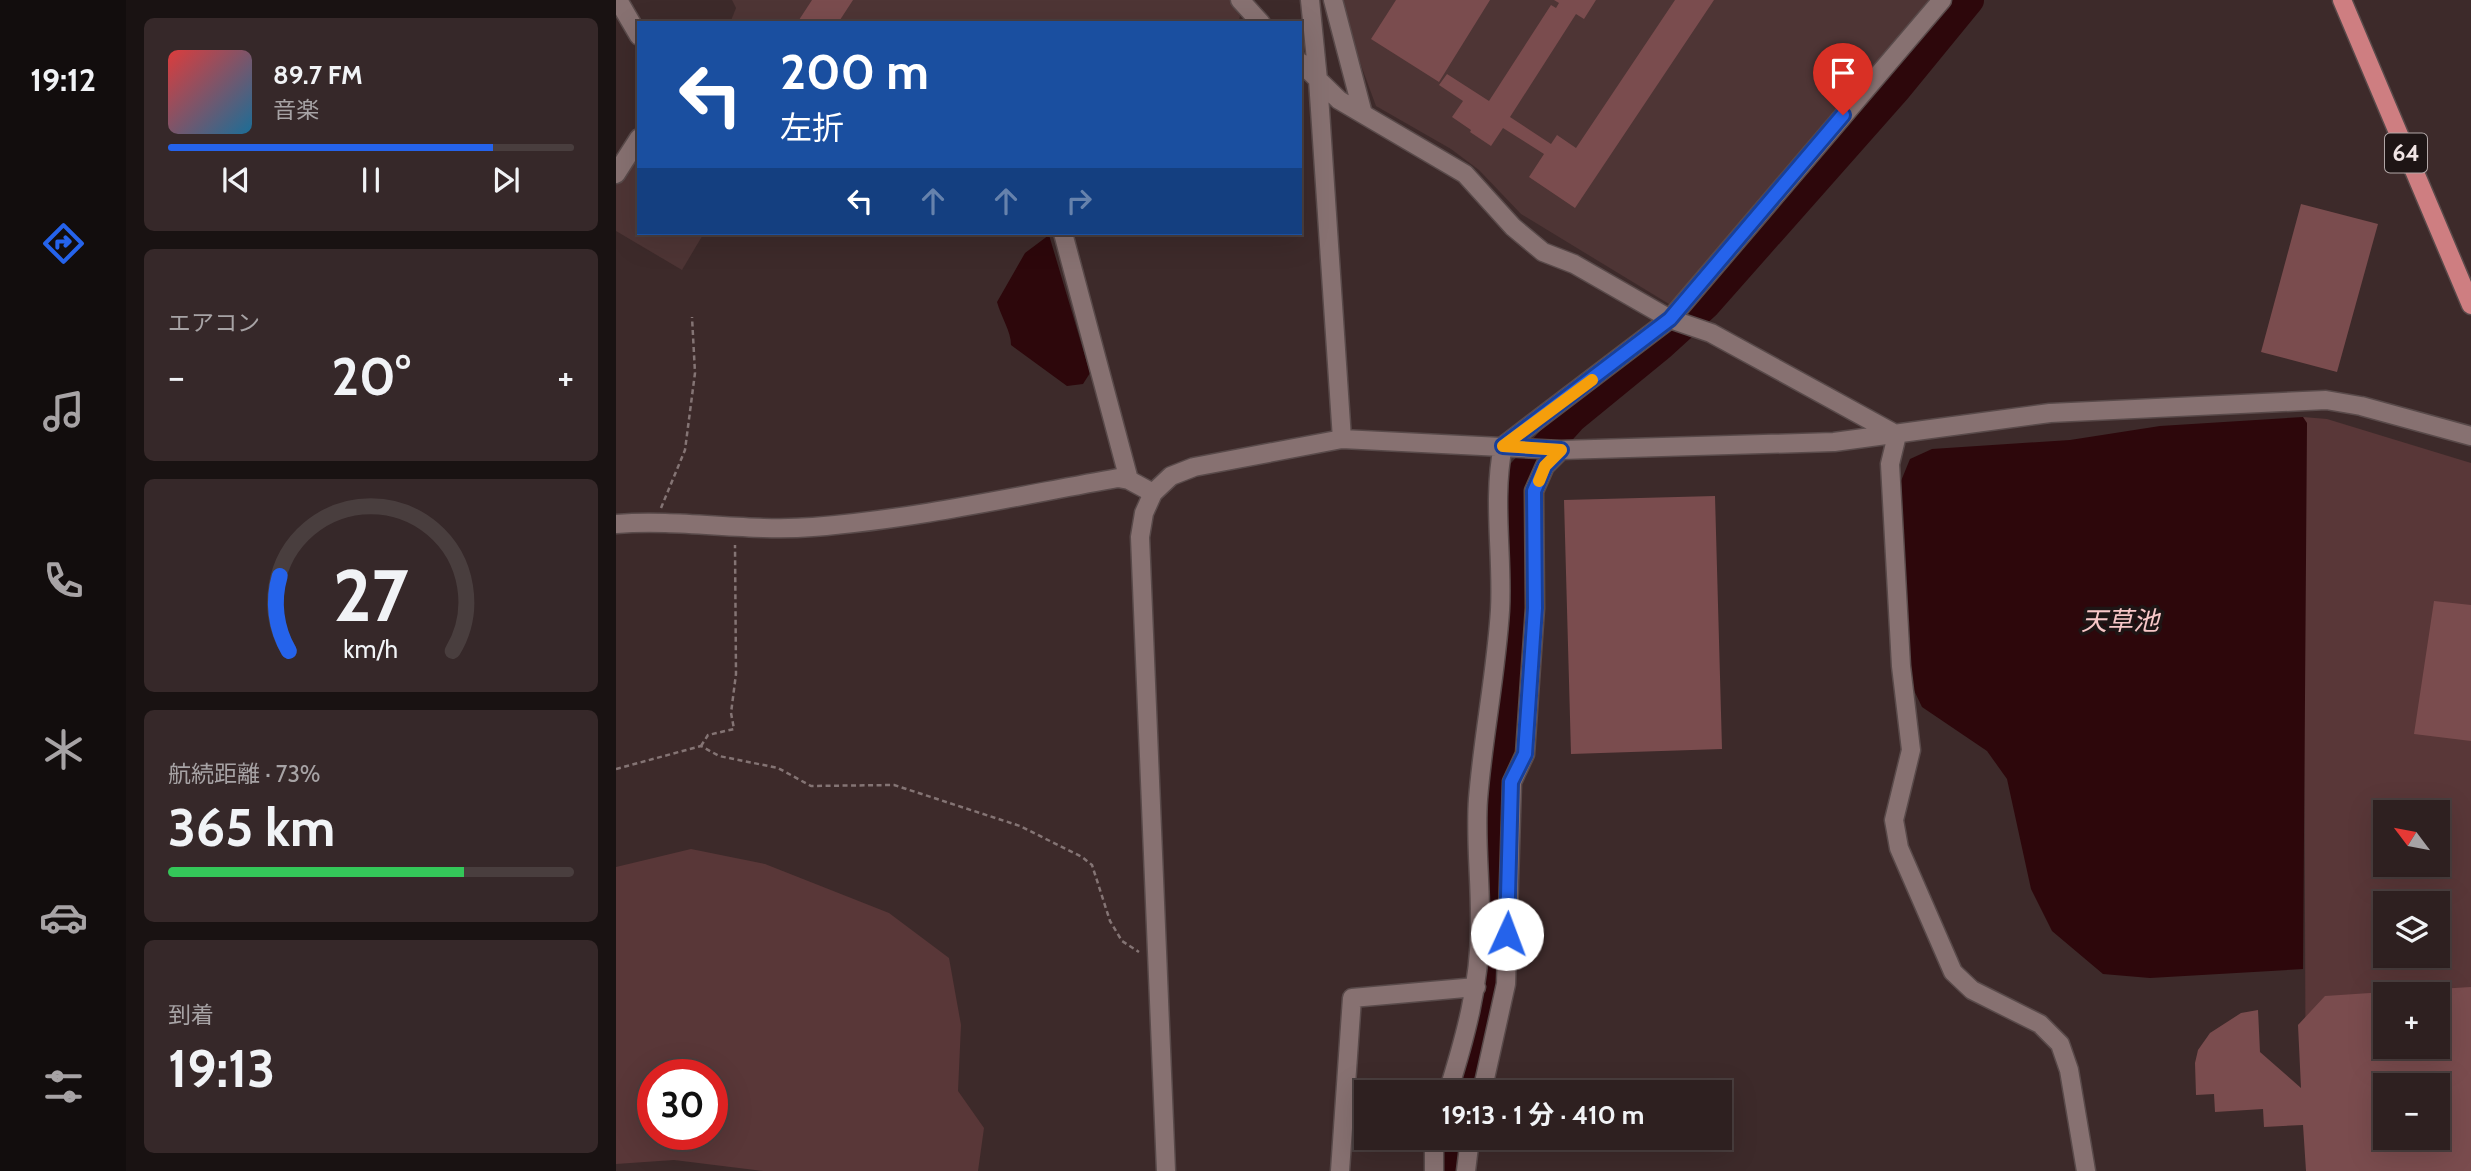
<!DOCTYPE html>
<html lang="ja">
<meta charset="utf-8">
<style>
body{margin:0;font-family:Cabin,"Noto Sans JP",sans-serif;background:#362829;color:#f1f3f6;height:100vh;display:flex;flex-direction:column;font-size:26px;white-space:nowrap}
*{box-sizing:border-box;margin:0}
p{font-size:23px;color:#a7a3a5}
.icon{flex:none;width:38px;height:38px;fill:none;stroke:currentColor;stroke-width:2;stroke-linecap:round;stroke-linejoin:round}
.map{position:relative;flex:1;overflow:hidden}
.panel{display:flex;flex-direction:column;gap:18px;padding:18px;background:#191212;width:490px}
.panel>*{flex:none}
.hud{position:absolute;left:21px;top:21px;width:665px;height:214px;border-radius:0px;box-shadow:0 7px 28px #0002,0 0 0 2px #493e3e;background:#1a4fa0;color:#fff;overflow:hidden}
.needle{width:46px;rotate:302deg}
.controls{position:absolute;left:1757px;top:800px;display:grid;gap:14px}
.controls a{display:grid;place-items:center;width:77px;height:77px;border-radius:0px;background:#2e2020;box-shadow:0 7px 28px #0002,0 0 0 2px #493e3e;font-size:35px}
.speed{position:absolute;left:21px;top:1059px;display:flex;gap:14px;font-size:35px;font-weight:700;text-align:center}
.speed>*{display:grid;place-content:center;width:91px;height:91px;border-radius:50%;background:#2e2020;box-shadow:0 7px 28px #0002,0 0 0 2px #493e3e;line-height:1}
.speed .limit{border:10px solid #d22;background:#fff;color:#111}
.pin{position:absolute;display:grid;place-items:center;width:60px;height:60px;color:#fff;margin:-72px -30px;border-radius:50% 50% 50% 0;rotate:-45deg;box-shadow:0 0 7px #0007}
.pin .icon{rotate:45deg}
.me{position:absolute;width:77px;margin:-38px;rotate:2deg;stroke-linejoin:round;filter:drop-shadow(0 0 5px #0008)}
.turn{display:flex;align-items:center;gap:24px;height:147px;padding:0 28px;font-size:32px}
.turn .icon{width:91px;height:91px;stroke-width:2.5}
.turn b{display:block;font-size:49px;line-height:60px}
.lanes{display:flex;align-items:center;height:66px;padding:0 28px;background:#0003;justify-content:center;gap:35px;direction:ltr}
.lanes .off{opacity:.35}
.big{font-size:52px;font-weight:700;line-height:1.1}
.panel .tile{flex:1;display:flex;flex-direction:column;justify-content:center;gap:10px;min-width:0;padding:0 24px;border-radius:10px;background:#362829}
.panel .dial{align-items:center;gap:0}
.dial svg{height:182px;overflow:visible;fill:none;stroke:#493e3e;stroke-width:7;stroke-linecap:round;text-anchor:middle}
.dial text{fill:#f1f3f6;stroke:none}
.song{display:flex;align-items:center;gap:21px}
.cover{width:84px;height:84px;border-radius:10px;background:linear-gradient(135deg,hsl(0 70% 55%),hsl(200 70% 35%))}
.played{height:7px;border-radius:4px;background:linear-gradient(90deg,#2563eb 80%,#493e3e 80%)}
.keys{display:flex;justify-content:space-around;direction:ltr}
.heat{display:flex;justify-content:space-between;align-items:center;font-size:38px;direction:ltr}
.charge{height:10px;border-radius:5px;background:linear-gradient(90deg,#34c759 73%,#493e3e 0)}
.trip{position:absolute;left:738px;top:1080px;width:378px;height:70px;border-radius:0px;background:#2e2020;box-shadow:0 7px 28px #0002,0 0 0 2px #493e3e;font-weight:700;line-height:70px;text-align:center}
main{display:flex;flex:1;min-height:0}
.tab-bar{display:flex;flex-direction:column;width:126px;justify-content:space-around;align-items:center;background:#120d0d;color:#a7a3a5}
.tab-bar .icon{width:49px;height:49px}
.tab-bar .active{color:#2563eb}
.tab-bar b{font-size:32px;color:#f1f3f6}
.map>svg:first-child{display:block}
</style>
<main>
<nav class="tab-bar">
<b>19:12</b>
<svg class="icon active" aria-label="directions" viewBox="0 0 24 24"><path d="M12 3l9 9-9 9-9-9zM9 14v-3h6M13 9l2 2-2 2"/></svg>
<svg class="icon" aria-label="music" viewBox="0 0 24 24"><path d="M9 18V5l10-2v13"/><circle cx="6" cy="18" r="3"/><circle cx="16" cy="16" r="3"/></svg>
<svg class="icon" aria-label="phone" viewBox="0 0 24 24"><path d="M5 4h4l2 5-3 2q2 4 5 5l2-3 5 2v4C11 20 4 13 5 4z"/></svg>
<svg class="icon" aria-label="climate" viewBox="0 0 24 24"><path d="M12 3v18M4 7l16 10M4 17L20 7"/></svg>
<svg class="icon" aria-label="car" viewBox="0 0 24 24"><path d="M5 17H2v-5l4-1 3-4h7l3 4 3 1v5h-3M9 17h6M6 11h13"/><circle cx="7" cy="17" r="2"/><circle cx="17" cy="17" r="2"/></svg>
<svg class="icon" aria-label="filters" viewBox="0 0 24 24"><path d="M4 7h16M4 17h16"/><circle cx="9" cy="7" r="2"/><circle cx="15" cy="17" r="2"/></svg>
</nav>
<section class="panel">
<div class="tile">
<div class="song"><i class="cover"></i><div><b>89.7 FM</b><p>音楽</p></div></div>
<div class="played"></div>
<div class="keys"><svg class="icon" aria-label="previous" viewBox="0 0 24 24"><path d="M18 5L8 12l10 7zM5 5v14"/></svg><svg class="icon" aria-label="pause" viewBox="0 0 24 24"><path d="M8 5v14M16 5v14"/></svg><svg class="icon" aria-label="next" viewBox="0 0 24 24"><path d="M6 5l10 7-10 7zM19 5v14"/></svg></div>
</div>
<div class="tile"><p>エアコン</p>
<div class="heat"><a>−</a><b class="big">20°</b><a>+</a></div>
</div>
<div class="tile dial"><svg viewBox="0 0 100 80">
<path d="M14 69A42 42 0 1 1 86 69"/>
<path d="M14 69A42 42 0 0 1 10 36" stroke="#2563eb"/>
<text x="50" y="56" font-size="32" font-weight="700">27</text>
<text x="50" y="72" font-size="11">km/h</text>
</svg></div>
<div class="tile"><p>航続距離 · 73%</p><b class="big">365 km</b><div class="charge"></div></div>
<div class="tile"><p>到着</p><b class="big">19:13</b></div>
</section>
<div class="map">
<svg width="1855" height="1171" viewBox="0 0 1855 1171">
<rect width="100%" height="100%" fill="#3d2a2a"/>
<path fill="#4e3535" d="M116,0H614L624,16L622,23H114L120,8Z
M721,0H1319L1058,307L905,214L863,170L835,149L760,106Z
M23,148V233H88L66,270L0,231V185Z"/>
<path fill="#593738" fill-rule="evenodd" d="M1687,417L1711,419L1855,463V1171H1690ZM1769,812H1822V864H1769ZM1769,903H1822V956H1769ZM1769,994H1822V1046H1769ZM1769,1085H1822V1138H1769Z
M75,849L149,864L273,913L333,958L345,1025L342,1091L368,1128L362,1171H147L58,1160L0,1164V867ZM37,1074H96V1134H37Z"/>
<path fill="#2d070b" d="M433,235L474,373L467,384L451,386L395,345C395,331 385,317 381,302L409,253Z
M1687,417L1691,423L1687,969L1534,978L1487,974L1436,931L1415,889L1391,779L1371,751L1306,707L1294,682L1285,481L1294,459L1316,449L1454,440L1544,426Z"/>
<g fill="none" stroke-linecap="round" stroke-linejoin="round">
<path stroke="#2d070b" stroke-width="30" d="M848,1092L875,1004L880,918L879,793L905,641L899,481L956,418L1044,346L1089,305L1281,88L1353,0
M833,1138V1171"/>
</g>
<path fill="#7a4c4e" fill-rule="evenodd" d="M196,0H237L222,23H181Z
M780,0H874L823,82L755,39Z
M938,0H980L968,19L960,14L894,117L935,144L941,135L960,148L1059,0H1098L959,208L913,177L928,154L887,128L875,146L854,132L855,130L836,117L847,101L823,85L831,74L873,101L935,5L940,8L943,3Z
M1685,204L1762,224L1721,372L1645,352Z
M1099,496L1106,749L955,754L948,500Z
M1818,601L1855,605V741L1798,734Z
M1855,987V1171H1690L1687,1125L1648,1127L1647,1109L1599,1112L1598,1094L1580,1095L1579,1063L1582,1050L1594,1033L1625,1013L1642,1010L1644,1052L1685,1088L1682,1025L1709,996L1769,992V1046H1822V989ZM1769,1085H1822V1138H1769Z"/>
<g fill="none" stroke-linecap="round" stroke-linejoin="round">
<g stroke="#594a4a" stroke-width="21">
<path id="minor" d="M2,0L23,36
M624,0L645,23
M694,0L702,80L726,439
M717,0L747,114
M684,62L723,100L849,174L897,227L927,252L958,264L1054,319L1095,333L1281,435L1274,464L1285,666L1295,750L1278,820L1283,848L1337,972L1356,990L1424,1024L1444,1044L1453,1070L1470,1171
M0,174L23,138
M447,233L513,480
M0,524C66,519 131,532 197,527C299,519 401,496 502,478L513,480L537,493
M832,1092C849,1038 864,984 864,926C865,884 859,842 862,799C867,736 880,674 884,610C887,556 876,500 887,446L1054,319L1326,0
M866,1092L890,984L896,782L909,754L919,608L918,491L929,466L945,450
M550,1171L524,537L528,513L537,493L555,476L578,467L726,439L945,450L1218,442L1434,413L1710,400L1745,406L1855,436
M724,1171L736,998L860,987
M818,1171V1138
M850,1171L854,1138"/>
</g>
<g stroke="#594a4a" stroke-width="21">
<path id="major" d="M1726,0L1855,305"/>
</g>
<path stroke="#847474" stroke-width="2.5" stroke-dasharray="5 3.5" stroke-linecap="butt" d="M45,508L69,450L79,373L76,317
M85,746L92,735L118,729L115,713L120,674L119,545
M0,769L85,746L103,756L162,768L195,786L278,785L404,826L466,857L476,865L494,921L506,941L523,952"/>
<use href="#minor" stroke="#877171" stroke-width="18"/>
<use href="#major" stroke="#ce7e81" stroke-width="18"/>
</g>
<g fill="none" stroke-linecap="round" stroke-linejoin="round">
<g stroke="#184099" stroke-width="18">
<path id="route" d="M891,934L895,782L909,754L919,608L918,491L929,466L945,450L887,446L1054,319L1227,115"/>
</g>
<use href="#route" stroke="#2563eb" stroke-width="12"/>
<path stroke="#f59e0b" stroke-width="12" d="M923,481L929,466L945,450L887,446L976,380"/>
</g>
<g text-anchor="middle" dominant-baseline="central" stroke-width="7" stroke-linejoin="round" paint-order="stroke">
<rect fill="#1e1515" stroke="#b2a7a7" stroke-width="2" x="1769" y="133.5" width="42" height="39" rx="5"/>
<g font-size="23" font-weight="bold" fill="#f1e5e5">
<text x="1790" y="153">64</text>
</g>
<g font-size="26" font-style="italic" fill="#f8c7c8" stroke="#1e1515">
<text x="1504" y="621">天草池</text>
</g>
</g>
</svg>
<div class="controls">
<a><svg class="needle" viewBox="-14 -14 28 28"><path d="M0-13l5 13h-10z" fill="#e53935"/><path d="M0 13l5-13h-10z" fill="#a7a3a5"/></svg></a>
<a><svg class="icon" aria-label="layers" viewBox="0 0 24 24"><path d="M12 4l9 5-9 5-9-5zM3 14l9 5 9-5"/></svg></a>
<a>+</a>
<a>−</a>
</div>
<div class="speed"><div class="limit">30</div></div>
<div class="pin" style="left:1227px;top:115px;background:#d93025"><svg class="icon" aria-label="arrive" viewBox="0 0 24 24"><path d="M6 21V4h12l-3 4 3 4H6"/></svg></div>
<svg class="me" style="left:891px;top:934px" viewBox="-20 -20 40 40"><circle r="19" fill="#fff"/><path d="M0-13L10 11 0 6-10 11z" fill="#2563eb"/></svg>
<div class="trip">19:13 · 1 分 · 410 m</div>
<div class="hud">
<div class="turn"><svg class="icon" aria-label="left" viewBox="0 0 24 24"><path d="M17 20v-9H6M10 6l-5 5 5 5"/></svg><div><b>200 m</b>左折</div></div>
<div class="lanes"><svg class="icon" aria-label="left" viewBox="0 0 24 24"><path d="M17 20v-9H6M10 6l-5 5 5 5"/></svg><svg class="icon off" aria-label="ahead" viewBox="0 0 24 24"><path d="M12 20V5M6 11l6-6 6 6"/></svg><svg class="icon off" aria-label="ahead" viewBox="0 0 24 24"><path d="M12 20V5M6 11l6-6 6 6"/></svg><svg class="icon off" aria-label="right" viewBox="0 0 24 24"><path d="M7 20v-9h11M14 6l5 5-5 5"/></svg></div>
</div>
</div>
</main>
